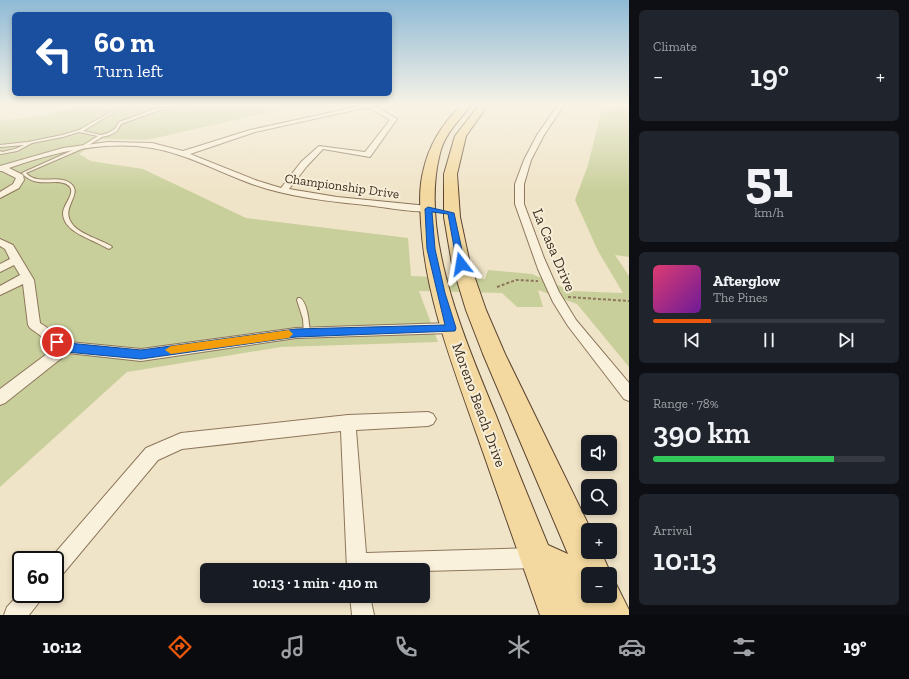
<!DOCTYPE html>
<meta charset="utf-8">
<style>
body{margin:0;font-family:"Zilla Slab",serif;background:#20242c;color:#f1f3f6;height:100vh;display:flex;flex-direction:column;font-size:15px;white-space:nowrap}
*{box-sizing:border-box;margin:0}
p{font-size:13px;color:#9ea1a6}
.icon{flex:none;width:22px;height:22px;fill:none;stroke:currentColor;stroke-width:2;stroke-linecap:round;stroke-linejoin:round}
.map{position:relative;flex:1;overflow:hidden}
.drawer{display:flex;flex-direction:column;gap:10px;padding:10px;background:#0d0f14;width:280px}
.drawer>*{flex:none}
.banner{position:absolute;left:12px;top:12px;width:380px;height:84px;border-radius:6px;box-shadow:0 2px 6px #0003;background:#1a4fa0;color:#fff;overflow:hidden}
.buttons{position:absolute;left:581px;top:435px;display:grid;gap:8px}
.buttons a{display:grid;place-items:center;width:36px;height:36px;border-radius:6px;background:#171b24;box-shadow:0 2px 6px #0003;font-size:20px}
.speed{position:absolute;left:12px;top:551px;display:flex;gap:8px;font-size:20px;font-weight:700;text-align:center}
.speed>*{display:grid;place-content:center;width:52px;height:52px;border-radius:50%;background:#171b24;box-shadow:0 2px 6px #0003;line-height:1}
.speed .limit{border:2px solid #111;border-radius:6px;background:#fff;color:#111}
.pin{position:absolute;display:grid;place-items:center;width:34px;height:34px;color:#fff;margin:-17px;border:2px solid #fff;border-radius:50%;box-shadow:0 1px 4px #0007}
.me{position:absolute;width:44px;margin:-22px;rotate:346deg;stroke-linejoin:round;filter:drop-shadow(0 0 3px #0008)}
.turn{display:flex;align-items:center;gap:14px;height:84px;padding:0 16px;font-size:18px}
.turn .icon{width:52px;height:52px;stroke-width:2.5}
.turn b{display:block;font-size:28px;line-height:34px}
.big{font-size:30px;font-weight:600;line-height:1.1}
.drawer .widget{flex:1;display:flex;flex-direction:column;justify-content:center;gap:6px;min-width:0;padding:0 14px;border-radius:6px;background:#20242c}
.drawer .dial{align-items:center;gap:0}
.dial b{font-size:52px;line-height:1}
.song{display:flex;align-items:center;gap:12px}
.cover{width:48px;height:48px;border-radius:6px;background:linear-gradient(135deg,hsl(340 70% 55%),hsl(280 70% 35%))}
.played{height:4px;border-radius:2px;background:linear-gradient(90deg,#ea580c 25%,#363941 25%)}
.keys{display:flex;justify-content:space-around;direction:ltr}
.heat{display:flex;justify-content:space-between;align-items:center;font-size:22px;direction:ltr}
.charge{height:6px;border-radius:3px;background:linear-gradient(90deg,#34c759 78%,#363941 0)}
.trip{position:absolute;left:200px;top:563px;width:230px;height:40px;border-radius:6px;background:#171b24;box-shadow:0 2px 6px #0003;font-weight:600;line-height:40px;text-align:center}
.tab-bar{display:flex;height:64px;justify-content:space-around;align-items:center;background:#090b0e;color:#9ea1a6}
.tab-bar .icon{width:28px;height:28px}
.tab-bar .active{color:#ea580c}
.tab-bar b{font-size:18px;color:#f1f3f6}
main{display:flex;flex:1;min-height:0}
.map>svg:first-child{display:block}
</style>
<main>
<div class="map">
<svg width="629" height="615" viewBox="0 0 629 615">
<rect width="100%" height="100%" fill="#f0e4c8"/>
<path fill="#c9cf9b" d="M82,105H299L147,140L102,139L79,154L91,161L143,169L246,218L408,238L411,276L485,279L488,270L532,274L571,291L623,293L598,251L575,200L588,165L601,113L615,105H629V257L615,255L629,276V367L577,304L538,290L543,307H517L502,293L419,291L438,342L281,347L127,372L0,487V121L39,116Z"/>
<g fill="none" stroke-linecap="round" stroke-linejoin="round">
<g stroke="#8d765c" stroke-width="2">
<path id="service" d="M128,105H130L111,114L83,131L101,135L108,133L115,129L119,122L155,109L184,105H188L157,111L121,124L117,131L110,135L102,137L84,148L26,173C38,186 57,174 70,183C85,194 58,208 73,225C80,234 101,240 111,246L112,247L109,249C104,247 100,244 95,242C83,236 63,229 63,213C63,205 75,194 70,187C60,175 37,191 22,173L82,146L98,136L79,132L63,137L32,143L17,151L1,154H0V151L2,152L15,149L24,145L0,147V145L28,142L62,135L79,130L109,113Z
M298,298H300C308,303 309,324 310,333L309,335H305L304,333L303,319L297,300Z"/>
</g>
<g stroke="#8d765c" stroke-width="2">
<path id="minor" d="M365,105H374L397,119L370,157L323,149L307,166L289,189L337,197L428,206L431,207V211C420,214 379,206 365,205C327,201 288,197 252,184C219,172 187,154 152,148C105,140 54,152 9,168L23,175L24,180L19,188L0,198V192L13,184L16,178L2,171H0V166L63,148L108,142L152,143L183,151L250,130ZM368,107L390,120L365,152L319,146L301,162L281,188L258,181L190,154L255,132Z
M558,105H564L544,135L531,160L524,184V204L544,258L559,292L576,320L629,383V401L624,399L568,326L553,302L538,269L515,204V184L524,160L537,135Z
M0,239L13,245L34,280L40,323L69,342L141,349L296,328L451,323L455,325L457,328L455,331L451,333L296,338L141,361L68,353L5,403L0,405V389L56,347L30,328L28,325L23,284L0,295V286L20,275L14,265L0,272V264L10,259L5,249L0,246Z
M428,412L433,414L436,419L433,424L428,426L356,430L366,553L535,548L542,551L545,558L542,565L535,568L423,571L347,570L341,431L182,449L158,460L62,575L55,578V560H49L146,448L181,433L348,415Z
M21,592V594H43L40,601L29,615H4L7,607Z
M350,596H370L374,615H352Z"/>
</g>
<g stroke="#5b4430" stroke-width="2">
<path id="primary" d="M461,105H471C459,121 445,133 440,153C419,234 464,337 495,413C512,457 530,501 548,545L568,554L483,354L466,310L452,264L444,217V174L455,136L479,105H488L466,136L457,174L460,217L470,264L486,310L505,354L591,530H588V552H601L611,574L610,576V574H588V596H610V581L616,584L629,610V615H540C519,555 498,495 477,435C453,366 425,296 421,223C420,206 419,188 423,172C429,144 442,125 461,105Z"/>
</g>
<path stroke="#8d765c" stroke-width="2" stroke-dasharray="3 2" stroke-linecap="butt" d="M497,287L516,280L538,281
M568,297L629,301"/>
<use href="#service" fill="#faf1dc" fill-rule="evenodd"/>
<use href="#minor" fill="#faf1dc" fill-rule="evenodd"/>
<use href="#primary" fill="#f3d9a0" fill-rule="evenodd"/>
</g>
<linearGradient id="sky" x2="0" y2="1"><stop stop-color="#8fbad6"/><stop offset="0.55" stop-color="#f8f3e6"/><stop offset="1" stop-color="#f8f3e6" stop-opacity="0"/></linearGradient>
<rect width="629" height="191" fill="url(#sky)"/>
<path fill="#1a73e8" stroke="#114b97" d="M428,207L454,213L465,264L461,267L457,264L448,214L432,212L435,249L445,293L456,328L455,331L296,337L141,359L66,352L53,344L52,342L57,338L68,343L141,350L296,329L445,325L427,249L425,209Z"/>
<path fill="#f59e0b" d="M289,330L293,334L289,338L171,354L165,350L171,346Z"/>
<g text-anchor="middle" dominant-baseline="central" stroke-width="4" stroke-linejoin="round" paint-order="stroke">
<g font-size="13" fill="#3d2e20" stroke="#f7eed8">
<text transform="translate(342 186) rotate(8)">Championship Drive</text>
</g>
<g font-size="15" fill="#3d2e20" stroke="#f7eed8">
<text transform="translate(554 250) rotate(67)">La Casa Drive</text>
<text transform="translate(479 405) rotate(70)">Moreno Beach Drive</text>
</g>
</g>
</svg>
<div class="buttons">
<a><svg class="icon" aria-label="sound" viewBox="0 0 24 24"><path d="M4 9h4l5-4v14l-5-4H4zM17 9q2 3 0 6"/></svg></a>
<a><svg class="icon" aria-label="search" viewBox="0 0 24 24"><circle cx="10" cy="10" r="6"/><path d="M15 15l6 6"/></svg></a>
<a>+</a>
<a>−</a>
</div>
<div class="speed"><div class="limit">60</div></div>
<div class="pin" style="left:57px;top:342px;background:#d93025"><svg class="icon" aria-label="arrive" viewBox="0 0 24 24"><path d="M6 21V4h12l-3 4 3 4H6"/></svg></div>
<svg class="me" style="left:461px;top:264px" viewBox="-20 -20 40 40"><path d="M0-17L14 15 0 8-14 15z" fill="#1a73e8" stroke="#fff" stroke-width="4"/></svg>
<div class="trip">10:13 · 1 min · 410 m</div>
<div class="banner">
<div class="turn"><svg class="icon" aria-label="left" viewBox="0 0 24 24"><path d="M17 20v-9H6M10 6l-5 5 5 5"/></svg><div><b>60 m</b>Turn left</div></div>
</div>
</div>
<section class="drawer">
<div class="widget"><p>Climate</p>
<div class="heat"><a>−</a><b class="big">19°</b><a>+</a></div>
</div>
<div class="widget dial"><b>51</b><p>km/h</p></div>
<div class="widget">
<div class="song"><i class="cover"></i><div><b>Afterglow</b><p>The Pines</p></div></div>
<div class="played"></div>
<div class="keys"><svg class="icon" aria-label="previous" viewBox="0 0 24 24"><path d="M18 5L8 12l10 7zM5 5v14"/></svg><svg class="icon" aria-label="pause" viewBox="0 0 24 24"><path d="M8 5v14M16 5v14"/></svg><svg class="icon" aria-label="next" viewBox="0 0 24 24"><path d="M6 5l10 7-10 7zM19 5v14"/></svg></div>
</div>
<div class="widget"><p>Range · 78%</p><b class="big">390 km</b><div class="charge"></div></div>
<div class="widget"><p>Arrival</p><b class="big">10:13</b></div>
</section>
</main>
<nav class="tab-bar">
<b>10:12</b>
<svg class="icon active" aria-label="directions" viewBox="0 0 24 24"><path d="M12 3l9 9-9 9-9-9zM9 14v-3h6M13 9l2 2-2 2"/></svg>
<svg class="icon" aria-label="music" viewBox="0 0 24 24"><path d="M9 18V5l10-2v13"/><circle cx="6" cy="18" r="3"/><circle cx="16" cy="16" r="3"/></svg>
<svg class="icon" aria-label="phone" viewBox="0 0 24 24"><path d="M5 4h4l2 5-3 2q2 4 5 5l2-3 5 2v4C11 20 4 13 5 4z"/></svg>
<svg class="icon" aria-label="climate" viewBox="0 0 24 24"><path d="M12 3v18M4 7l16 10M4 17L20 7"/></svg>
<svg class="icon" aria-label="car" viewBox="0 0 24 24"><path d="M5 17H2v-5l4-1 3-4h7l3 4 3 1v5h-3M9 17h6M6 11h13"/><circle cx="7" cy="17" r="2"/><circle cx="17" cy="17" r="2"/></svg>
<svg class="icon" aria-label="filters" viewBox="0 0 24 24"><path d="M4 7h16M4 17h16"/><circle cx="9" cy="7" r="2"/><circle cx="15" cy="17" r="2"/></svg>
<b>19°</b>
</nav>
